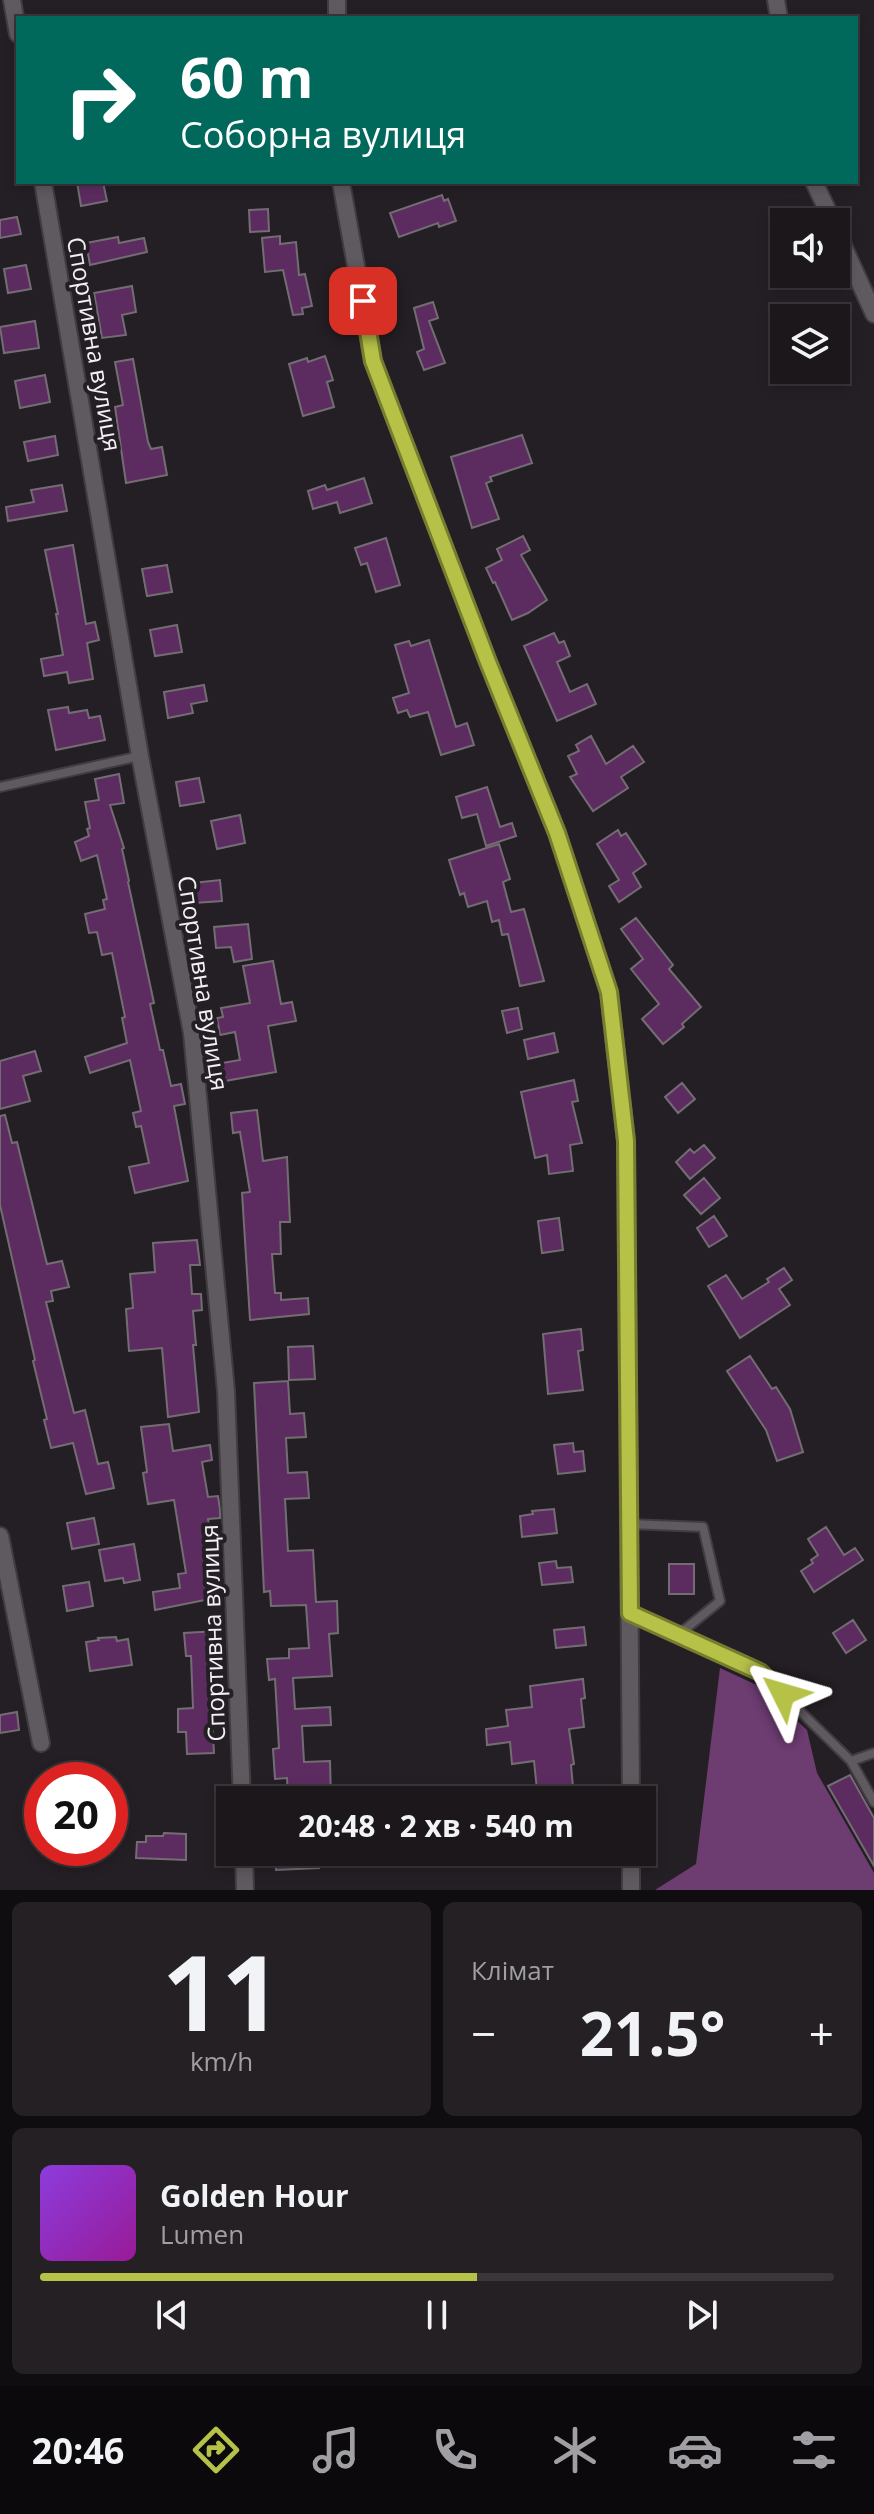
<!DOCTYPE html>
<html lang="uk">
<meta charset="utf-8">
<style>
body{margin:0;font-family:"Open Sans",sans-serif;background:#242024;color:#f1f3f6;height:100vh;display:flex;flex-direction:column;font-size:30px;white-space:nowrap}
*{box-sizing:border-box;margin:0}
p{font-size:26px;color:#a09fa3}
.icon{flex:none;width:44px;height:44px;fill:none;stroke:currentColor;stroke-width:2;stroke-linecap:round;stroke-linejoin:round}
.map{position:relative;height:1890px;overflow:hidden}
.side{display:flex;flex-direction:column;gap:12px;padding:12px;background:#0f0d0f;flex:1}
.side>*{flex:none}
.guide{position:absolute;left:16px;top:16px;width:842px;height:168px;border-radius:0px;box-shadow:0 4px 12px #0003,0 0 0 2px #39363a;background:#00695c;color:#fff;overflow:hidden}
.tools{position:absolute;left:770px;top:208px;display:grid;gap:16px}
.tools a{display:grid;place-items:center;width:80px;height:80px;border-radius:0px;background:#1b171b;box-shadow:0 4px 12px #0003,0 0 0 2px #39363a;font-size:40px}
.speed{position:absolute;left:24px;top:1762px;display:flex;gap:16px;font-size:40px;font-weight:700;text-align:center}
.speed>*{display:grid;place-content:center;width:104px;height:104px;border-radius:50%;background:#1b171b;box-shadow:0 4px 12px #0003,0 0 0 2px #39363a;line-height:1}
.speed .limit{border:12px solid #d22;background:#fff;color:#111}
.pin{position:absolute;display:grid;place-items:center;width:68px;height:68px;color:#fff;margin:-34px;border-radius:16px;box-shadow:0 4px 12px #0006}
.me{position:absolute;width:88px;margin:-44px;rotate:310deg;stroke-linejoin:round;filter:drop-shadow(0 0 6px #0008)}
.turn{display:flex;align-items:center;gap:28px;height:168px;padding:0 32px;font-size:36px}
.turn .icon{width:104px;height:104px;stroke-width:2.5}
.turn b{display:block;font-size:56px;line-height:68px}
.big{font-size:60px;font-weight:700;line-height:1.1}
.side .card{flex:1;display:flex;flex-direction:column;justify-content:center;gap:12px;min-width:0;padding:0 28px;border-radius:12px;background:#242024}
.side .dial{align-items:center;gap:0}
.dial b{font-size:104px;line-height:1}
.song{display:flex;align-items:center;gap:24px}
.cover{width:96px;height:96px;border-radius:12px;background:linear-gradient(135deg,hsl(270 70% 55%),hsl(300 70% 35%))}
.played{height:8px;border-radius:4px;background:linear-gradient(90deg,#b6c148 55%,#39363a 55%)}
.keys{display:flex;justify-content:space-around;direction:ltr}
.heat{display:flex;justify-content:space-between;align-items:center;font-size:44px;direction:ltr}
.side .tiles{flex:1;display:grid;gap:12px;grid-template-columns:1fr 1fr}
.card:last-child{grid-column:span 2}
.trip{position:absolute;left:216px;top:1786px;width:440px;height:80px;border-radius:0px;background:#1b171b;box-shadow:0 4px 12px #0003,0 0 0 2px #39363a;font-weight:700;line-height:80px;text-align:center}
.tab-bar{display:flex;height:128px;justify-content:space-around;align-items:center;background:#0b090b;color:#a09fa3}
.tab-bar .icon{width:56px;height:56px}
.tab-bar .selected{color:#b6c148}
.tab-bar b{font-size:36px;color:#f1f3f6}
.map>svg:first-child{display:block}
</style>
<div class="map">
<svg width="874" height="1890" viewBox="0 0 874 1890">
<rect width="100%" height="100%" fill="#241f24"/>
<path fill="#6d3c71" d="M720,1668L761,1687L807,1730L817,1773L874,1873V1890H655L696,1864Z"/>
<path fill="#5c2c60" stroke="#736d73" stroke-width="2" d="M77,182H103L107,201L81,206Z
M442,195L444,201L448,199L456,221L439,227L438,223L399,237L390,213Z
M268,209L269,231L250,232L249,210Z
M17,217L21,234L0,238V220Z
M280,236V244L296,242L299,275L305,274L312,306L302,308L303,314L293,315L283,270L265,272L262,238Z
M118,237L119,243L144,238L147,252L90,265L86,243Z
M26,265L31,289L8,293L4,269Z
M132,286L136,312L122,315L126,335L102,338L94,293Z
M433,302L438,318L429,321L445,363L424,370L417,352L424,349L414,308Z
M35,321L39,348L4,353L0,327Z
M325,356L333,380L327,382L334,407L303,416L289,364L307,358L308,362Z
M133,359L148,442L151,449L162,447L167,475L126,483L115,407L123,405L115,362Z
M45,375L50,402L20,408L15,381Z
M522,435L532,463L490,477L492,481L486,483L499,519L472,528L451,457Z
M55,436L58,455L28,461L24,442Z
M364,478L372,503L340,513L337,502L313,509L308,491L325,485L327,490Z
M62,485L67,511L8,521L6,507L34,502L31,490Z
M523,536L530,550L521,555L547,600L528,613L512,620L495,582L493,583L486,568L502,560L497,549Z
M386,538L400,585L376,592L367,563L361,565L355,548Z
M73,545L86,624L95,622L99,640L87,643L93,679L69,683L67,672L44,676L41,659L63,655L56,614H58L45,550Z
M167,565L172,592L147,596L142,569Z
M177,625L182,652L155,656L150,630Z
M554,633L559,643L564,641L570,656L557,662L570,692L587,684L596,704L557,721L524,646Z
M429,640L456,727L467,723L474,745L441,755L428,712L410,717L407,710L398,713L393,698L409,693L395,645L409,641L411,646Z
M204,685L207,701L191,704L193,713L168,718L164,692Z
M68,707L69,713L87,710L89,718L100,716L105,740L56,750L48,710Z
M591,736L606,764L633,746L644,762L621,777L628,788L593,811L570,777L577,774L568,756L579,751L576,745Z
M119,774L124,803L110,805L124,848L122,849L129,881L128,882L154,1003L150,1004L160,1050H163L171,1086L181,1084L185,1104L174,1106L188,1181L135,1193L129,1167L149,1163L141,1126L136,1127L133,1113L141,1111L130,1060L90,1073L85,1057L127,1043L122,1018L125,1017L112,953L102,955L97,932L89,933L85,914L105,909L103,900L107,899L97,855L81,861L75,842L89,836L87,829L90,828L85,802L99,800L95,779Z
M199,778L204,802L180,806L176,782Z
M487,787L500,827L512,823L516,836L486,846L477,814L462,818L456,797Z
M240,815L245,843L217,849L211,821Z
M618,830L621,836L626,833L646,864L633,873L641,887L619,902L609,886L619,880L597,844Z
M499,844L510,879L503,882L511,912L524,909L544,981L520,986L508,934L502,935L499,920L492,922L487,901L468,907L464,893L460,895L449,860Z
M220,880L222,901L194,903L193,883Z
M636,918L673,965L669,969L701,1007L682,1024L684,1027L663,1044L642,1019L659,1004L631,969L643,959L621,929Z
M248,924L252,959L234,962L231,947L216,948L214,927Z
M273,961L281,1004L292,1002L296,1021L268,1026L276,1072L225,1081L222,1063L240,1060L235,1032L220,1035L217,1018L223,1017L221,1008L250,1003L243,966Z
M518,1008L522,1029L507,1033L502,1011Z
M554,1033L558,1052L528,1059L524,1040Z
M35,1051L41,1071L23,1076L30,1101L0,1109V1061Z
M574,1080L578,1101L572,1102L582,1143L570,1145L573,1171L549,1174L547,1155L535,1158L521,1092Z
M682,1083L695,1099L678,1113L665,1097Z
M257,1110L263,1161L287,1157L290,1222H280L281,1254H272L275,1293H281V1300L308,1298L309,1314L250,1320L242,1193L250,1192L240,1132L233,1133L231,1113Z
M5,1115L12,1143L17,1142L47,1264L62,1261L69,1287L51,1291L53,1301L46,1302L74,1413L85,1410L98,1464L108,1462L114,1488L86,1494L73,1443L51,1448L44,1420L47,1419L33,1361L35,1360L0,1205V1116Z
M704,1145L715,1158L690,1179L676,1162L690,1149L694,1153Z
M704,1178L720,1198L701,1214L684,1195Z
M714,1216L727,1236L709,1247L697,1228Z
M559,1218L563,1250L542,1253L538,1221Z
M197,1240L200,1265H190L192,1294H201L202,1310L193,1311L196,1345H193L199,1412L168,1417L162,1348L129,1351L126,1309L133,1308L130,1274L155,1272L153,1243Z
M784,1268L792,1280L779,1289L790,1305L740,1338L708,1286L726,1275L742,1299L769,1282L767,1279Z
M581,1329L583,1350L578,1351L583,1390L548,1394L543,1334Z
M313,1346L315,1379L289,1380L288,1347Z
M750,1356L772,1389L776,1387L790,1409L803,1452L777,1461L766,1430L727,1371Z
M288,1381L290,1414L304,1413L306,1437L286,1438L288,1473L307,1472L309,1498L285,1499L288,1551L313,1550L316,1602L337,1601L338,1633L329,1634L332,1676L293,1678L295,1709L330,1707L331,1725L302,1726L304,1762L330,1761L331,1800H288L287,1778L275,1779L273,1749L279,1748L275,1679L269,1680L267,1659L289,1658V1649L309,1648L306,1605L271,1606L270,1591L264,1592L254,1383Z
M169,1424L173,1451L210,1445L212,1460L202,1462L208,1497L218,1496L220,1509V1518L208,1519L212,1545L207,1546L215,1598L155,1610L153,1592L180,1588L178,1574L186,1573L174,1500L148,1504L143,1473L147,1472L141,1427Z
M573,1443L574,1452L583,1451L585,1471L558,1474L554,1445Z
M554,1509L557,1533L522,1537L520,1516L533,1514L532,1511Z
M94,1518L99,1544L72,1549L67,1523Z
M826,1527L844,1555L855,1548L863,1560L814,1592L801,1571L813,1563L811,1560L818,1555L808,1539Z
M134,1544L140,1580L124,1583L123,1578L105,1581L99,1550Z
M556,1561L557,1568L571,1567L573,1582L542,1585L539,1563Z
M669,1564H694V1594H669Z
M89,1582L93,1606L67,1611L63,1586Z
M853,1620L866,1640L846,1653L833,1633Z
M584,1627L586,1645L556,1648L554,1630Z
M217,1631L218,1655H215L217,1699L211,1700L214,1753L187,1754L186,1732H178V1709L193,1708L191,1656H186L184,1633Z
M116,1637L117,1641L128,1639L132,1665L90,1671L86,1642L99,1640L98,1638Z
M583,1679L585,1698L581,1699L584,1727L569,1729L574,1764L571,1765L573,1787L566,1788L567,1799L538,1800L534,1761L512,1764L510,1742L487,1745L486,1729L508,1726L506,1710L532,1707L530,1686Z
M17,1712L19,1730L0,1733V1715Z
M850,1775L874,1818V1866L828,1786Z
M164,1833L186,1834V1860L136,1858L137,1842H146V1836H163Z
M275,1852H318L319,1868L276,1870Z"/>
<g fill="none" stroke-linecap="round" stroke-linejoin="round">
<g stroke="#403c40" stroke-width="12">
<path id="service" d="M0,787L140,756
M629,1524L703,1527L720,1601L678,1635
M631,1613L760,1672L851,1761L874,1753
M851,1761L874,1802"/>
</g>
<g stroke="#403c40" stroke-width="20">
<path id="minor" d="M12,0L18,34
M337,0V18
M776,0L779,18
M43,182L140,756L192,1033L226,1391L242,1800
M341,182L373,361L488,662L557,833L609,992L626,1141L631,1800
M814,182L833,222
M836,230L874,314
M0,1536L41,1743
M244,1852L245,1890
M631,1890V1852"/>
</g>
<use href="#service" stroke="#5f5a5f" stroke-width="8"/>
<use href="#minor" stroke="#5f5a5f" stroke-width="16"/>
</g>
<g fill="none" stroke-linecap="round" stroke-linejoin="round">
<g stroke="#767d2f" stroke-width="20">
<path id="route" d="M363,301L373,361L488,662L557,833L609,992L626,1141L630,1613L760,1672L783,1694"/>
</g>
<use href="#route" stroke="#b6c148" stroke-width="14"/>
</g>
<g text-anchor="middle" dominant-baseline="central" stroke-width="8" stroke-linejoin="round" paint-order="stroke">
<g font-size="24" fill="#f3f0f4" stroke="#241f24">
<text transform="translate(95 344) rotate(80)">Спортивна вулиця</text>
<text transform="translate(204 983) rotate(81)">Спортивна вулиця</text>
<text transform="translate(212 1633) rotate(-92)">Спортивна вулиця</text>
</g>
</g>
</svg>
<div class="tools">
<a><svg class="icon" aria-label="sound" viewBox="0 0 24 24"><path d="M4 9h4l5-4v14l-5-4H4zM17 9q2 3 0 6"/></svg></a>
<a><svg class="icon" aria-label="layers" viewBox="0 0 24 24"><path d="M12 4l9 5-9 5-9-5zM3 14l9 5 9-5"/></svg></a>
</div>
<div class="speed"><div class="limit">20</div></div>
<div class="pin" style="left:363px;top:301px;background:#d93025"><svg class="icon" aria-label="arrive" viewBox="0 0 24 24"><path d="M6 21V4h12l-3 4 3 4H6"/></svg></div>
<svg class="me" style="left:783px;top:1694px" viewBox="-20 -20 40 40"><path d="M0-17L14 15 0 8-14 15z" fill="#b6c148" stroke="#fff" stroke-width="4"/></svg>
<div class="trip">20:48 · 2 хв · 540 m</div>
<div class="guide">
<div class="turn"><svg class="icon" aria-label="right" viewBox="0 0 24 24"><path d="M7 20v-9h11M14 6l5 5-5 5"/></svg><div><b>60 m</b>Соборна вулиця</div></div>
</div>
</div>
<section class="side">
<div class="tiles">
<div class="card dial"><b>11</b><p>km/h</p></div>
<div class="card"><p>Клімат</p>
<div class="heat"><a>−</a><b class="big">21.5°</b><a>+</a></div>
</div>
<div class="card">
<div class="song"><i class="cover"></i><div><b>Golden Hour</b><p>Lumen</p></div></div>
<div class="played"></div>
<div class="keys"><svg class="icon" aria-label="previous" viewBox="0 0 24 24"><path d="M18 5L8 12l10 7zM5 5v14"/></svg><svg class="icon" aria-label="pause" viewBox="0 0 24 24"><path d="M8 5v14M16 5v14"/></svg><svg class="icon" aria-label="next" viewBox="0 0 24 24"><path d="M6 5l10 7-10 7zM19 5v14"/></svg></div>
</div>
</div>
</section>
<nav class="tab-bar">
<b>20:46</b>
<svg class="icon selected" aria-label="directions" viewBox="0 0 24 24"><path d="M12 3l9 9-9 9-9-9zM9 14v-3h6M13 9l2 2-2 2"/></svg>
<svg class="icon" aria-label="music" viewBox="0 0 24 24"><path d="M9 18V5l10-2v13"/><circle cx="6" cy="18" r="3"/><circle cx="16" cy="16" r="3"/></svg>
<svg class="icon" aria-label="phone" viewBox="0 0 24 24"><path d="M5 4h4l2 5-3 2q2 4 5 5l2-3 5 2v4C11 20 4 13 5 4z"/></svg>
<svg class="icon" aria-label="climate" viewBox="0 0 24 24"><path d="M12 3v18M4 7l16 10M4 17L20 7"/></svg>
<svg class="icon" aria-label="car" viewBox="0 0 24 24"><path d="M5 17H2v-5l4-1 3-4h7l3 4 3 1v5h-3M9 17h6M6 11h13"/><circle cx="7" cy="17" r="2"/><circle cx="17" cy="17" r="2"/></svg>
<svg class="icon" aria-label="filters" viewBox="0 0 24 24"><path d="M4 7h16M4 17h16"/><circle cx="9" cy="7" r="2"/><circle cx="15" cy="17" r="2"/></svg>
</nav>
